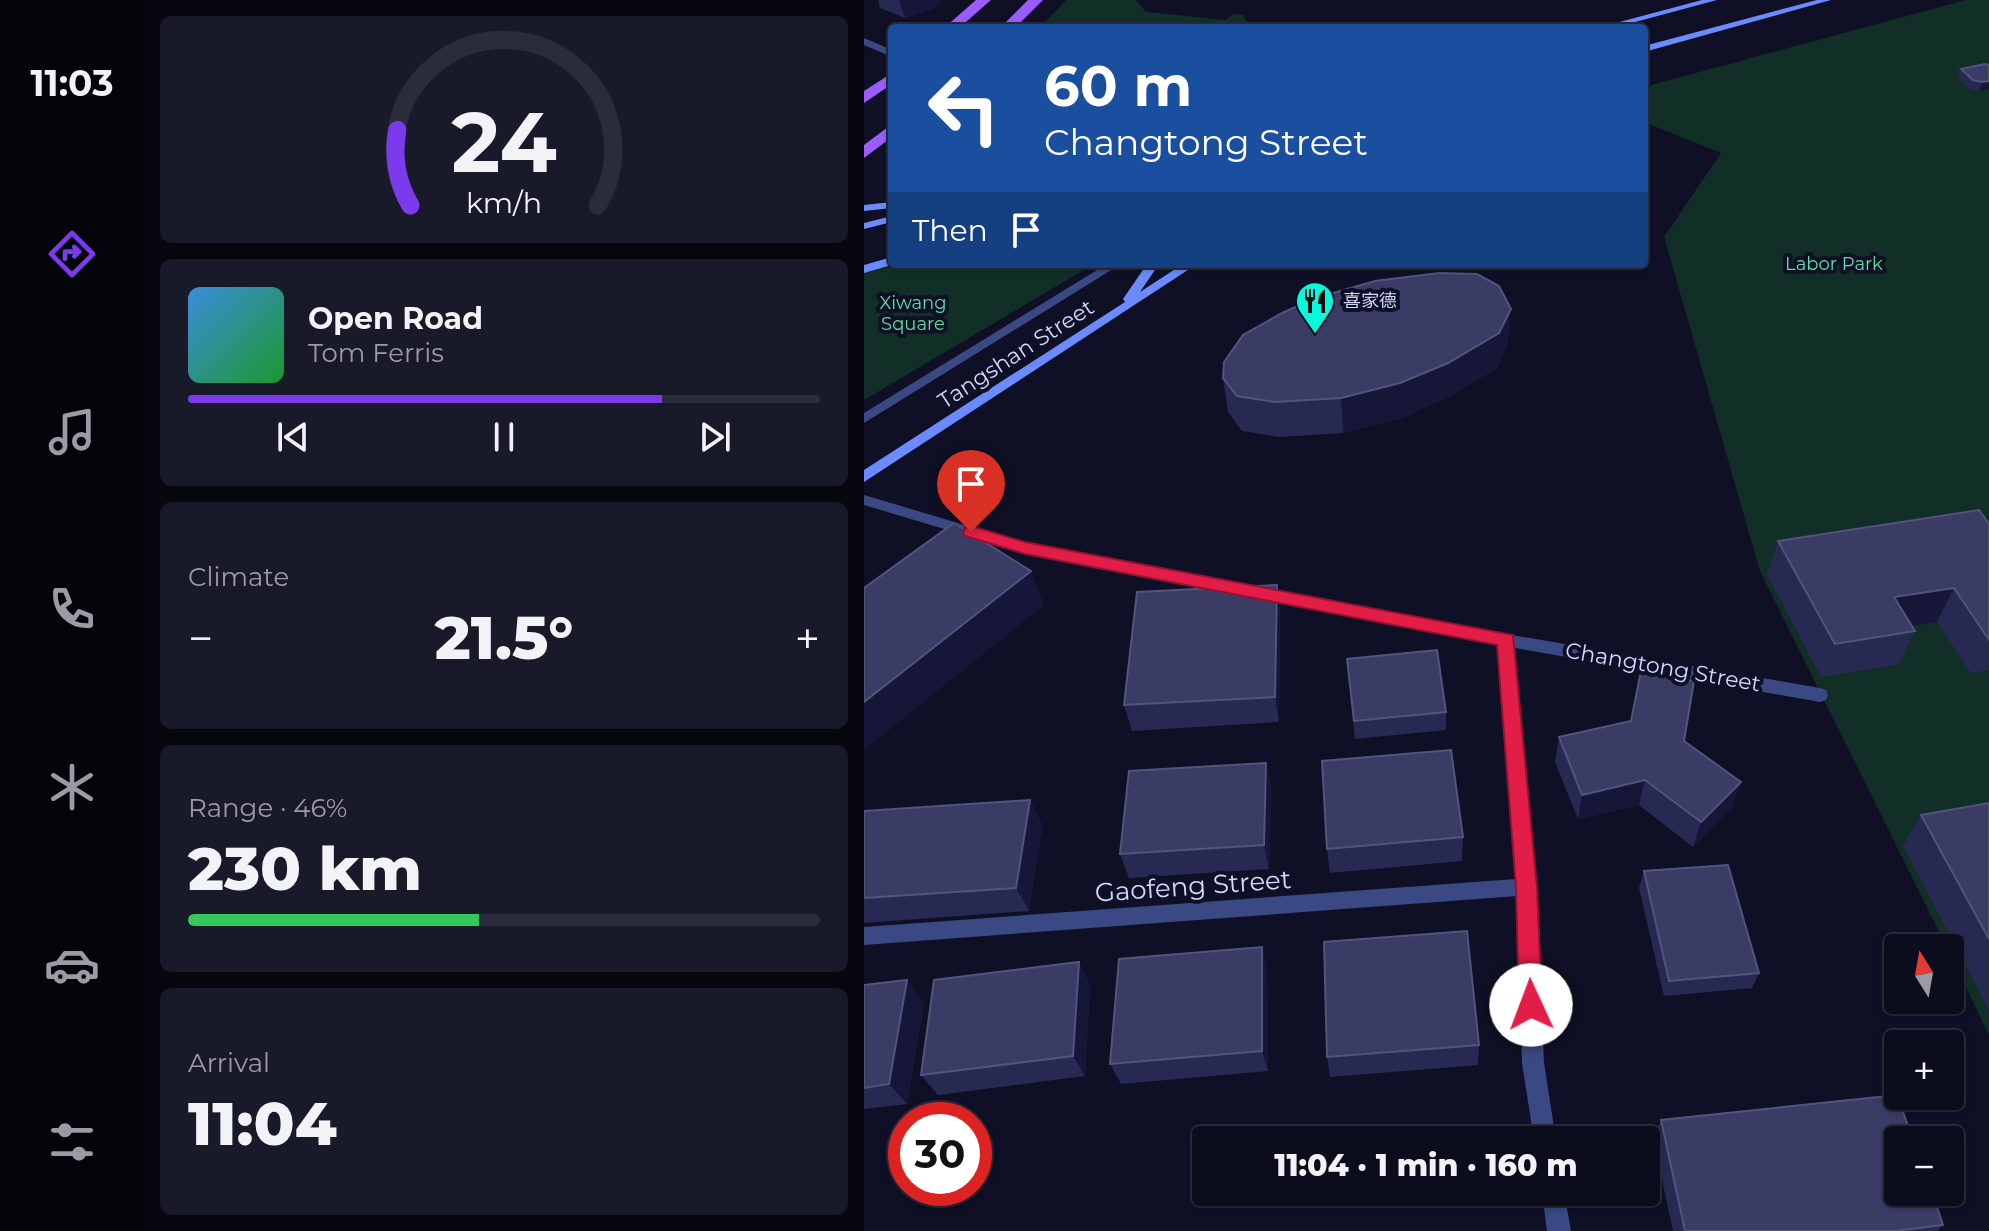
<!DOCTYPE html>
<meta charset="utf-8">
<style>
body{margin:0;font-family:Montserrat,"Noto Sans SC",sans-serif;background:#191a29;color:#f1f3f6;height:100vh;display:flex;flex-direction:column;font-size:30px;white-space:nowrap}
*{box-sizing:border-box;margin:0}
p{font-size:26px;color:#9a9ba3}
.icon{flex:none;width:44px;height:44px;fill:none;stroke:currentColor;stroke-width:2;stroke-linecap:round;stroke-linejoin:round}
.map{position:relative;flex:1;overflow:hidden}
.details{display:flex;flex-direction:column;gap:16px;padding:16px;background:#06070f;width:720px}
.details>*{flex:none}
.banner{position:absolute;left:24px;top:24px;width:760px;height:244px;border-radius:8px;box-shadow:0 2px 6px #0004,0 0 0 2px #2b2c3b;background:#1a4fa0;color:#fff;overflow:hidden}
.needle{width:52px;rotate:349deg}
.buttons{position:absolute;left:1020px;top:934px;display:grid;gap:16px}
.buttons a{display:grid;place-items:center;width:80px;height:80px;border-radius:8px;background:#0b0c1c;box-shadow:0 2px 6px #0004,0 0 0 2px #2b2c3b;font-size:40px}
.speed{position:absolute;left:24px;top:1102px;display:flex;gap:16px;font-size:40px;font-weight:700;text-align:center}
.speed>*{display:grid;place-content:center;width:104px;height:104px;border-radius:50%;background:#0b0c1c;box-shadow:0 2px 6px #0004,0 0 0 2px #2b2c3b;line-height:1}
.speed .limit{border:12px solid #d22;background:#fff;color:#111}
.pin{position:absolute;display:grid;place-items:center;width:68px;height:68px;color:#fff;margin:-82px -34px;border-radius:50% 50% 50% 0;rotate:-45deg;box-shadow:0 0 8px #0007}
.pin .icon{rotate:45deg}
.me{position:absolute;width:88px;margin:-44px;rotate:358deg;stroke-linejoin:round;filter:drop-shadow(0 0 6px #0008)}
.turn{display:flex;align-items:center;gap:28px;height:168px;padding:0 24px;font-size:36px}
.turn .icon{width:104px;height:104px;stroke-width:2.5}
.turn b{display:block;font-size:56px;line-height:68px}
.then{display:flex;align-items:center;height:76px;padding:0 24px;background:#0003;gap:16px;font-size:30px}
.big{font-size:60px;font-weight:800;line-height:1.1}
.details .widget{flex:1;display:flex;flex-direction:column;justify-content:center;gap:12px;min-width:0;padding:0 28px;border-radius:12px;background:#191a29}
.details .dial{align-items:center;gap:0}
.dial svg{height:208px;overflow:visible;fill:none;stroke:#2b2c3b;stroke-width:7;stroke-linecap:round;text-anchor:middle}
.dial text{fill:#f1f3f6;stroke:none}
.song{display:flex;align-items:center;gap:24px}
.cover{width:96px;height:96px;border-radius:12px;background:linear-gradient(135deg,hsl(210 70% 55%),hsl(130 70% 35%))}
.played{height:8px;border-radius:4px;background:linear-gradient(90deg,#7c3aed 75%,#2b2c3b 75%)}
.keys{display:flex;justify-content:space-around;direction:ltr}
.heat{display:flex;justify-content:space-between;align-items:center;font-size:44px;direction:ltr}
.charge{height:12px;border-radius:6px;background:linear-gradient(90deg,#34c759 46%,#2b2c3b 0)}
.trip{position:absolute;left:328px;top:1126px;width:468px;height:80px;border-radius:8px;background:#0b0c1c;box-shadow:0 2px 6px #0004,0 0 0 2px #2b2c3b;font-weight:800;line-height:80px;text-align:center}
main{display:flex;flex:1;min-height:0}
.tab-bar{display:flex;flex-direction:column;width:144px;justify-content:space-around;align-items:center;background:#04050b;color:#9a9ba3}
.tab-bar .icon{width:56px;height:56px}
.tab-bar .current{color:#7c3aed}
.tab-bar b{font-size:36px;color:#f1f3f6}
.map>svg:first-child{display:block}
</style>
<main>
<nav class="tab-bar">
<b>11:03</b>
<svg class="icon current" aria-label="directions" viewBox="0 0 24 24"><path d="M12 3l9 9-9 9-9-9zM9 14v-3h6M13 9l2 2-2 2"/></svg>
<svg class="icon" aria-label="music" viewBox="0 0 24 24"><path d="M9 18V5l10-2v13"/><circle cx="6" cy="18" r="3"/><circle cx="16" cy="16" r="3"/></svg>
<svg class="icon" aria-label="phone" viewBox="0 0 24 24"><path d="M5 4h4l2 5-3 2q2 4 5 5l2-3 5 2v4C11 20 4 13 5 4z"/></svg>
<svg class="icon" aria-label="climate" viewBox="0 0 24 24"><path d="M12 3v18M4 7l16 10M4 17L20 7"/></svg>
<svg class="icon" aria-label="car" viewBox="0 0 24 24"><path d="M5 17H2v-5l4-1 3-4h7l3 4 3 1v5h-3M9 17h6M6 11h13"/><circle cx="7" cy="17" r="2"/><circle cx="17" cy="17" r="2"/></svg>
<svg class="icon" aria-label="filters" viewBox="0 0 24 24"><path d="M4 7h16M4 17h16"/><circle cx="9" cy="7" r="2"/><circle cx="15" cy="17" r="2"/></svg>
</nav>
<section class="details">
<div class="widget dial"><svg viewBox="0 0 100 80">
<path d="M14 69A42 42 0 1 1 86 69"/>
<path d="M14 69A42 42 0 0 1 9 40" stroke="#7c3aed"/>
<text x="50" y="56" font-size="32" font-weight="700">24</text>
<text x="50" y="72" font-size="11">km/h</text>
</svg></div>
<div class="widget">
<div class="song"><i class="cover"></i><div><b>Open Road</b><p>Tom Ferris</p></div></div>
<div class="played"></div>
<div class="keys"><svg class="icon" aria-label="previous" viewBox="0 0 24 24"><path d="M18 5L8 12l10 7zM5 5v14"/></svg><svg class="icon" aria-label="pause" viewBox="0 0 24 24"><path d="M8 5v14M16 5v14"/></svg><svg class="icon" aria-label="next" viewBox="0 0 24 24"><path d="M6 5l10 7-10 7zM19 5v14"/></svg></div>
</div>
<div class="widget"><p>Climate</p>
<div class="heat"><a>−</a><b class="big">21.5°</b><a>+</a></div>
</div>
<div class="widget"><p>Range · 46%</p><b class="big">230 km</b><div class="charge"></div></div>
<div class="widget"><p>Arrival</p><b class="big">11:04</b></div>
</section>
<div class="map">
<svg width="1125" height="1231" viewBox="0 0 1125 1231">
<rect width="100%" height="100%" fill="#0f1025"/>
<path fill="#122f27" d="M202,0H272L282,12L362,20L369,14L380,15L381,20L392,28H176Z
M1102,0H1125V1035L1086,954V948H1083L896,571L800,237L857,153L780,122V87Z
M33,264H230L0,400V273Z"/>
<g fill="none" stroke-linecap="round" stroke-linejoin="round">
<path fill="#3a4983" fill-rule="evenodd" d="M243,264H257L0,423V413Z"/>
<path fill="#3a4983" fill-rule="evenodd" d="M0,38L28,50V57L0,45Z
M0,495L161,543L642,634L956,688L962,690L964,695L962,700L956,702L651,648L672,887L680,1063L692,1140H670L658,1063L653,896L0,945V927L652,879L634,645L161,553L0,505Z
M678,1192H700L707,1231H683Z"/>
<path fill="#6b8afd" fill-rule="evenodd" d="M838,0H853L749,28H733Z
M953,0H967L780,52V46Z
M28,202V208L0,211V205Z
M28,216V222L0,229V223Z
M28,257V264H31L0,273V265Z
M283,264H295L276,292L319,264H333L0,482V470L261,302L259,299Z"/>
<path fill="#9b5bfd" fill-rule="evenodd" d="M112,0H127L95,28H80Z
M164,0H179L151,28H136Z
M28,73V84L0,103V91Z
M28,124V137L0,158V145Z"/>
</g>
<path fill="#282952" d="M14,0H78L70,8L41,18L16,8Z
M1125,65L1115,91L1106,89L1094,78L1097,69Z
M644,343L633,368L584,397L537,418L479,433L416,437L378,431L364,412L359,378Z
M1125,524V670L1107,673L1073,622L1048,626L1051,631L1035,664L957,677L903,575L914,541Z
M413,585L416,612L415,722L268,731L260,705Z
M483,659L582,712V730L491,739Z
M695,737L820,741L868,807L829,847L775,805L714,819L691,762Z
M402,763L407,788L405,869L265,878L256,854Z
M166,800L178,825L165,911L0,923V811Z
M1125,803V1010L1039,846L1057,815Z
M599,837L598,861L466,873L463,849Z
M780,871L895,973L888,988L800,996L775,888Z
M398,947L403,970L404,1071L257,1084L246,1064Z
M226,984L221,1076L74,1095L57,1075Z
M0,985L60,1002L43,1104L0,1109Z
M615,1045L614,1065L466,1077L463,1057Z
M797,1120L1079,1225L1073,1231H809L789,1138Z"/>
<path fill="#161738" d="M35,0H78L70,8L41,18Z
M1125,81V89L1115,91L1118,82Z
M647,309L644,343L633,368L584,397L537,418L479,433L477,398Z
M167,571L180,605L0,750V702Z
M413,585L416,612L415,722L411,697Z
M1090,588L1073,622L1015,631L1030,597Z
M402,763L407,788L405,869L400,845Z
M781,780L775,805L714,819L718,795Z
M877,782L868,807L829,847L837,822Z
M166,800L178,825L165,911L152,888Z
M398,947L403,970L404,1071L398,1051Z
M215,962L226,984L221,1076L209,1056Z
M43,980L60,1002L43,1104L25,1084Z"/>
<path fill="#3a3c65" stroke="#52547d" stroke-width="2" d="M1121,64L1125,65V81L1118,82L1109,80L1097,69Z
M575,273L613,274L635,286L647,309L635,333L584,363L536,383L477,398L411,402L373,396L359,378L360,362L379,335L418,313L452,298L511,281Z
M1115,510L1125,524V640L1090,588L1030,597L1051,631L971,644L914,541Z
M90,523L167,571L0,702V588Z
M413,585L411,697L260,705L273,592Z
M573,650L582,712L490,721L483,659Z
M777,671L830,681L820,741L877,782L837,822L781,780L718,795L695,737L767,721Z
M587,750L599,837L463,849L458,761Z
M402,763L400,845L256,854L265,771Z
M166,800L152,888L0,898V811Z
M1125,803V939L1057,815Z
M864,865L895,973L805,981L780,871Z
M603,931L615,1045L463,1057L460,942Z
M398,947V1051L246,1064L255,959Z
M215,962L209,1056L57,1075L70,980Z
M43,980L25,1084L0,1088V985Z
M1033,1095L1049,1140H1034V1192H1068L1079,1225L1031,1231H821L797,1120Z"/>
<path fill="#e11d48" stroke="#92132f" stroke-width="2" d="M107,526L161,542L649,635L673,887L678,1005L675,1013L667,1016L659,1013L655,1005L652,887L633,645L161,554L101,536L99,532L101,528Z"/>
<defs>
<g id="restaurant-pin" transform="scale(2)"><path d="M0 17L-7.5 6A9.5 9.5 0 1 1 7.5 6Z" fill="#03fbd9" stroke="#0f1025"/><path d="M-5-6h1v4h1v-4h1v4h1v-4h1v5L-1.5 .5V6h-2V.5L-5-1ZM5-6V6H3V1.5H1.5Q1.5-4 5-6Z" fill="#111"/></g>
</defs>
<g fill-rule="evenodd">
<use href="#restaurant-pin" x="451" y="301"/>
</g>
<g text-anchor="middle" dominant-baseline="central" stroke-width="8" stroke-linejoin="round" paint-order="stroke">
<g font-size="18" fill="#5fdea1" stroke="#0f1025">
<text x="970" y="264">Labor Park</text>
<text x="49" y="303">Xiwang<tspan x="49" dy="21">Square</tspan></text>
</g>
<g font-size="18" fill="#d3d8ff" stroke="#0f1025" text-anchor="start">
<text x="479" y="301">喜家德</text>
</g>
<g font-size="22" fill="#d3d8ff" stroke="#0f1025">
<text transform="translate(152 354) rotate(-33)">Tangshan Street</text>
<text transform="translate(799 667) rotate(10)">Changtong Street</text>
</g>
<g font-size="26" fill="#d3d8ff" stroke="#0f1025">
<text transform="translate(329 886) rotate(-4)">Gaofeng Street</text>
</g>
</g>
</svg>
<div class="buttons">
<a><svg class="needle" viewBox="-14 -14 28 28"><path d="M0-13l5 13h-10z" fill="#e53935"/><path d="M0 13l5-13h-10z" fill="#9a9ba3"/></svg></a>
<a>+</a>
<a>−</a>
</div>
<div class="speed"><div class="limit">30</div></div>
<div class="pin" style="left:107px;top:532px;background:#d93025"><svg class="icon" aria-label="arrive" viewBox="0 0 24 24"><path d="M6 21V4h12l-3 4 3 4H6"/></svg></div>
<svg class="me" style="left:667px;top:1005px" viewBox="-20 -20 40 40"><circle r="19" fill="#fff"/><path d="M0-13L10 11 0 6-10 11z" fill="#e11d48"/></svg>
<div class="trip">11:04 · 1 min · 160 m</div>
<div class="banner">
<div class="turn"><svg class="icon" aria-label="left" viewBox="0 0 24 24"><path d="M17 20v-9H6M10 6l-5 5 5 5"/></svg><div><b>60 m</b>Changtong Street</div></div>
<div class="then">Then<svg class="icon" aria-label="arrive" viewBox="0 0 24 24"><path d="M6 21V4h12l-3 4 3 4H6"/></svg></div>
</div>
</div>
</main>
